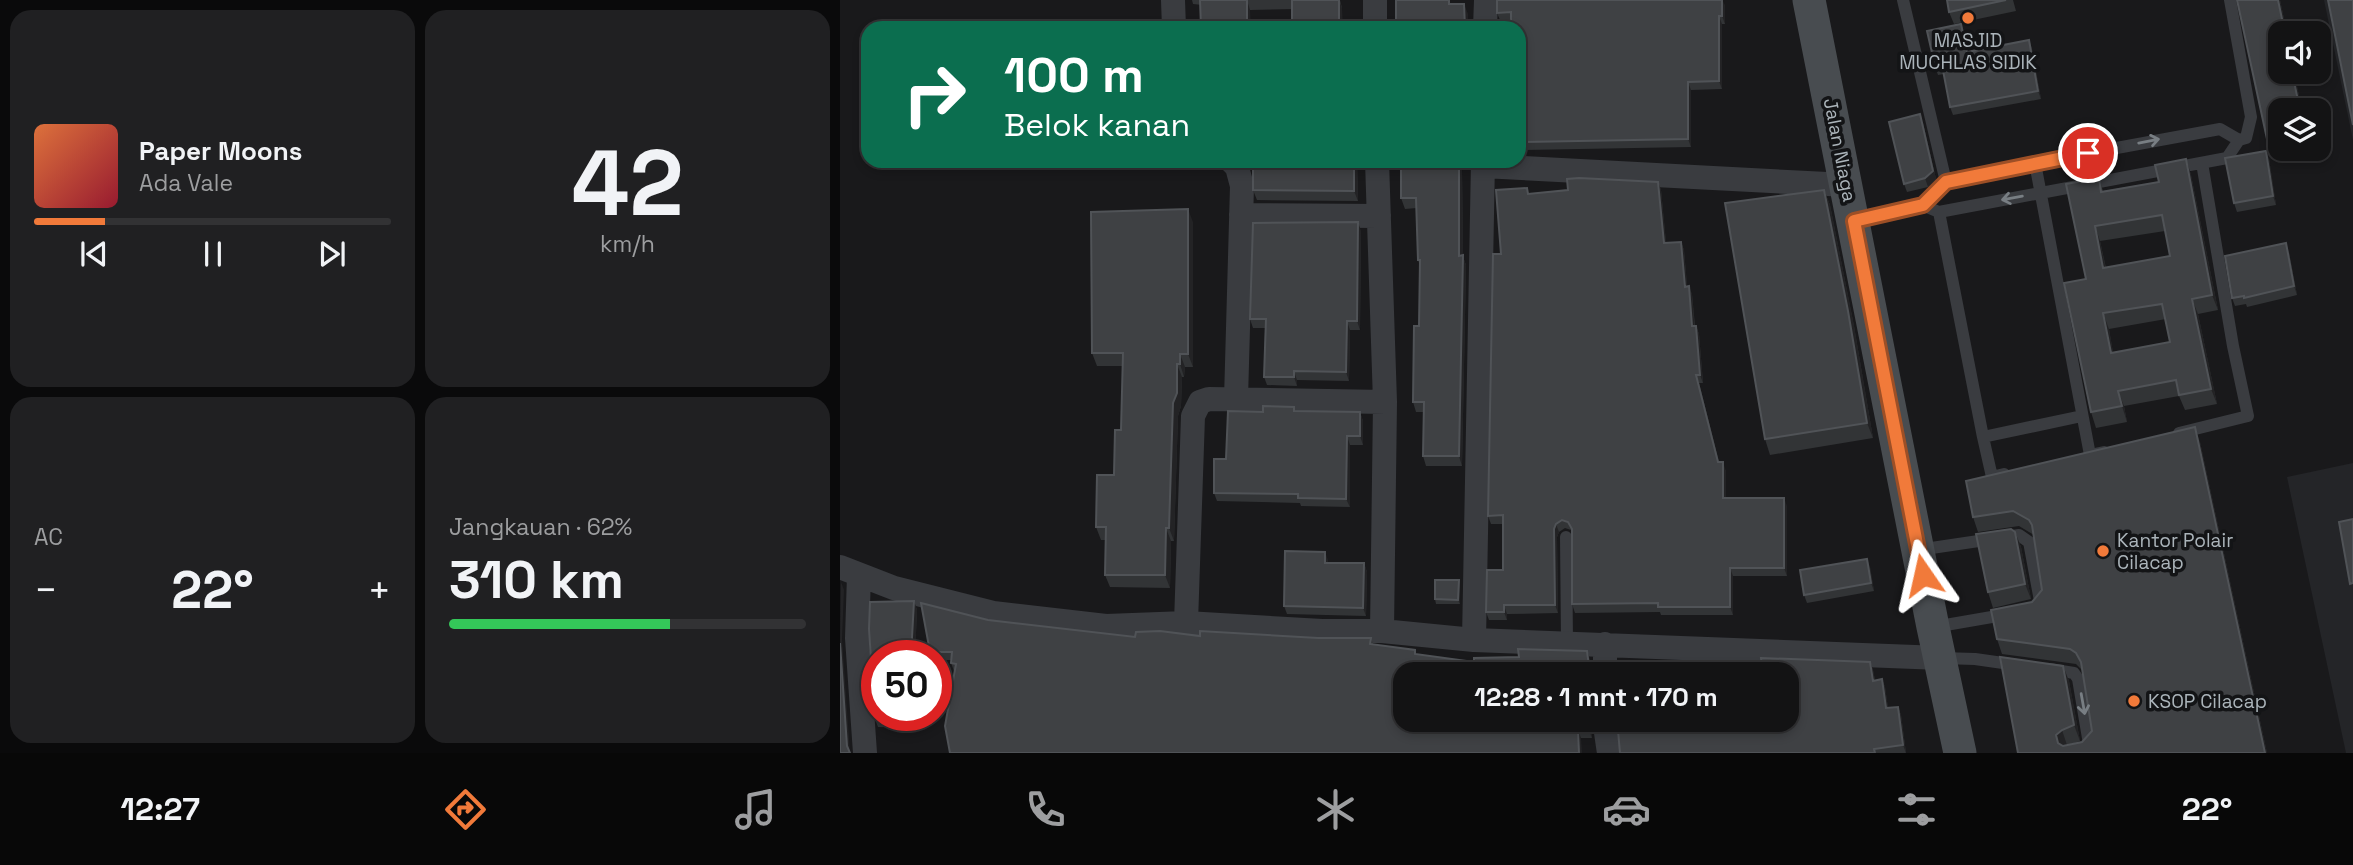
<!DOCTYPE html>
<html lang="id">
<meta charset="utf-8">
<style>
body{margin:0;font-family:"Space Grotesk",sans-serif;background:#202022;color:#f1f3f6;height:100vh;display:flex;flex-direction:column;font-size:26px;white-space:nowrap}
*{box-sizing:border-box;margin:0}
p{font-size:23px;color:#9d9ea0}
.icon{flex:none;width:38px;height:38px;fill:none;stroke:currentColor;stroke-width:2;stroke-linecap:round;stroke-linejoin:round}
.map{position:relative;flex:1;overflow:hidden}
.side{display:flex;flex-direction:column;gap:10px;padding:10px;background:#0a0a0b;width:840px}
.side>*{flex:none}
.banner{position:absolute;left:21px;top:21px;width:665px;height:147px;border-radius:21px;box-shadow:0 4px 10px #0003,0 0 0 2px #323234;background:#0b6e4f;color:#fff;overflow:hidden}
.controls{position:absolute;left:1428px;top:21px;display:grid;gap:14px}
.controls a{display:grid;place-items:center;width:63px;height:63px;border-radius:14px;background:#131314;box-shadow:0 4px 10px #0003,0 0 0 2px #323234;font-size:35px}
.speed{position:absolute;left:21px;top:640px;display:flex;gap:14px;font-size:35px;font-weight:700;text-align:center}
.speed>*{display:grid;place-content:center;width:91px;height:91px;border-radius:50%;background:#131314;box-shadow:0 4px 10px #0003,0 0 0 2px #323234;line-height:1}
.speed .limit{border:10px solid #d22;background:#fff;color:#111}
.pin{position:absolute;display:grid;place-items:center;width:60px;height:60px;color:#fff;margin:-30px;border:4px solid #fff;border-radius:50%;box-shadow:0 2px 7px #0007}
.me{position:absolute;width:77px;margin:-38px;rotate:349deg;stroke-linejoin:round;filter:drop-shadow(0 0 5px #0008)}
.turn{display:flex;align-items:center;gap:24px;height:147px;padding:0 28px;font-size:32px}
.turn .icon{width:91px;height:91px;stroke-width:2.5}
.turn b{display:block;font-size:49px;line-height:60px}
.big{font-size:52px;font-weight:600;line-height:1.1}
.side .card{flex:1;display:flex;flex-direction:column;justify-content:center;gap:10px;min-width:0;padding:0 24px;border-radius:21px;background:#202022}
.side .dial{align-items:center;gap:0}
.dial b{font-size:91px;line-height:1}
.song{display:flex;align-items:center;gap:21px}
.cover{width:84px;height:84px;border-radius:10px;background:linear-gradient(135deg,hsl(20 70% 55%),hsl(350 70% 35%))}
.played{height:7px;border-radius:4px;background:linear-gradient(90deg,#f17a3a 20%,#323234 20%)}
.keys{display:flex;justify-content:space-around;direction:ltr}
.heat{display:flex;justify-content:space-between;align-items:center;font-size:38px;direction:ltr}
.charge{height:10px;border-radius:5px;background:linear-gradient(90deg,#34c759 62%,#323234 0)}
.side .tiles{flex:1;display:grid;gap:10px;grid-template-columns:repeat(2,1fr)}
.trip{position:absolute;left:553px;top:662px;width:406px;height:70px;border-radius:21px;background:#131314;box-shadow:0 4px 10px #0003,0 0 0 2px #323234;font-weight:600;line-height:70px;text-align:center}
.menu{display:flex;height:112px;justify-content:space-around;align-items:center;background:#080808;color:#9d9ea0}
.menu .icon{width:49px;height:49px}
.menu .on{color:#f17a3a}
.menu b{font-size:32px;color:#f1f3f6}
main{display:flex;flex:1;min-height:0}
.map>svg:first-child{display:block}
</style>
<main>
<section class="side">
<div class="tiles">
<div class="card">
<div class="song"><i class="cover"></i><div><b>Paper Moons</b><p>Ada Vale</p></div></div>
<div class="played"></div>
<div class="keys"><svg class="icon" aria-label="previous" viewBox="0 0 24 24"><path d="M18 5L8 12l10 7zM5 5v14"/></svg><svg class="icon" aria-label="pause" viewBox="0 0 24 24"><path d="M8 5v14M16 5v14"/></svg><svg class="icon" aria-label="next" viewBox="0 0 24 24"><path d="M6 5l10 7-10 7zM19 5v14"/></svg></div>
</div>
<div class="card dial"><b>42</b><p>km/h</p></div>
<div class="card"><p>AC</p>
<div class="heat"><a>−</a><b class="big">22°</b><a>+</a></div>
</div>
<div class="card"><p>Jangkauan · 62%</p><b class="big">310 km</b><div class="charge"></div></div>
</div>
</section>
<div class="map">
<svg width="1513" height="753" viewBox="0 0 1513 753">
<rect width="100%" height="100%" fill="#19191b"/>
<path fill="#242528" d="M1484,0H1513V140Z
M1513,463V753H1506L1447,477Z"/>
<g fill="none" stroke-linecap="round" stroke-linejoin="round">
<path stroke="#3a3c40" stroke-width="12" d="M1063,0L1106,182
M1195,163L1250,455L1264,452
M1082,205L1099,212L1387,158L1399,140L1406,138L1411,117L1390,0
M1099,212L1143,437L1242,416
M1014,221L1082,205L1106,182L1195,163L1380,129L1399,140
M1339,433L1408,416L1393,346L1362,163
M1143,437L1152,477L1164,474
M726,537L727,643
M1078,550L1179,535L1189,542L1200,601L1196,607
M1094,627L1169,614
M1101,658L1135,659L1177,665
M1209,669L1234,673L1238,679L1249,744L1242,750L1230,753"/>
<path stroke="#3a3c40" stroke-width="24" d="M333,0L334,28
M535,28V0
M645,28L646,0
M391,161L397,167L402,186L396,399
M537,161L545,402L542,631
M643,166L1007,185
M401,215L539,216
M0,567L54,588L153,613L266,626L346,623L482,631H542L634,640L1101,658
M19,575L17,638L25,753
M346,623L353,416L360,402L369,399L545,402
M634,640L643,161
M765,674V644
M764,719L769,753"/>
<path stroke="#484c50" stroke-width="33" d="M969,0L1093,627L1120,753"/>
</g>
<path fill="#323436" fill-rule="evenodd" d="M352,0H500L502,8L410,10L353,4Z
M1107,0H1173L1176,11L1114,24L1109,12Z
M1397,0H1440L1447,33L1440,72H1454L1462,110H1440V148L1432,150L1427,139Z
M885,5V24H882V89L851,90V147L679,150V28L671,20H660L657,13Z
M1121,24L1124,32L1128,52L1189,40L1192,49L1201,99L1113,115L1110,107L1104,74L1098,75L1095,66Z
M1083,123L1096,179L1088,187L1067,192L1064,184Z
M1346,159L1351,175L1378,310L1358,314L1377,404L1345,410L1339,396L1284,406L1287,422L1256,428L1251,412L1246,279L1259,178L1263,191L1319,182ZM1325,231L1330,256L1266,268L1260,241ZM1326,319L1330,342L1273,353L1269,329Z
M1429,159L1436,205L1397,212L1394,203Z
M413,161H522H517L518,201L417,200L413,190Z
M622,170L623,257L626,265L622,466H586L583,456L584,412H576L573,402L579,326L580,266L578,260L577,208L565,209L561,198Z
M818,182L821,190L826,243L841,242L844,250L847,286L852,294L855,326H856L859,334L863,383H859L879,462L886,471V498L947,506V576H893V615H821L820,612L735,613L732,604V531L731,530L725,528L719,532L717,537L718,613L667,614V620H649L646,612L663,570V524H651L648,516L661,254L689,194Z
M984,190L990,205L1014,326L1033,438L930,455L925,439Z
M353,222V367H345L344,377H342L341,406L338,416L334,541H331L330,588L270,587L265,575L266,540H261L256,527L274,475L281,430L283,366H257L252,353Z
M521,231L520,330H510L509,381L457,380V386L427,385L424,377L425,328H413L410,319Z
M1449,252L1457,295L1407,307L1406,304L1395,306L1392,298Z
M455,411L520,412L523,421V445H510V507L461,506L460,503L377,501L374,493L386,459L423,412Z
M1360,442L1427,753H1178L1223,666L1229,681L1240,741L1226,746L1242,742L1252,731L1242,670L1236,664L1162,654L1157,639L1202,590L1194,535L1179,526L1138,532L1133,517Z
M1175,532L1181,547L1191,599L1153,608L1148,592Z
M488,560V563H524L527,572L526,616L447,614L444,606Z
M1030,567L1034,591L967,603L964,595Z
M619,580L620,584V604H596L595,599Z
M74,601L77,610L75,656H37V716H73L72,728L38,727L35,719L29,629L30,602Z
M148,620L295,637L360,636L531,638L533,644L577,655L634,662L750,659L751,674H565L750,719L752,738H741L114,671L111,663V660H96V656H92L90,652Z
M1030,662L1033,670L1035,680L1042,679L1045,687L1048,708L1058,707L1061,715L1066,753H780L947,719Z"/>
<path fill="#232325" d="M407,0L410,10L411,28H407Z
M499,0L502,8L503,28H499Z
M882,0L885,5V24L882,16Z
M1438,0H1440L1447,33H1445Z
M624,4L628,14V28H625Z
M879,16L882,24V89L879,81Z
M1121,24L1124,32L1130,60L1127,52Z
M1189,40L1192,49L1201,99L1198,91Z
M1452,72H1454L1462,110H1460Z
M848,82L851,90V147L848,139Z
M1080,114L1083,123L1096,179L1088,187L1085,178Z
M1426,151L1429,159L1436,205L1433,196Z
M1346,159L1351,175L1378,310L1372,295Z
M514,161H517L518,201L514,191Z
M619,161L622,170L623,257L626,265L622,466L619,456Z
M818,182L821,190L827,251L824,243Z
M984,190L990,205L1014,326L1033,438L1027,423Z
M348,209L353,222V367L348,354Z
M518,222L521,231L520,330L517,321Z
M1255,226L1260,241L1269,284L1263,268Z
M841,242L844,250L848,295L845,287Z
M1446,243L1449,252L1457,295L1454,286Z
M849,286L852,294L855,334L852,326Z
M1352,299L1358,314L1377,404L1371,389Z
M1263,313L1269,329L1276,369L1271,353Z
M507,321L510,330L509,381L506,372Z
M856,326L859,334L863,383L860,375Z
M340,354L345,367L344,377L340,364Z
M337,364L342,377L341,406L338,416L334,541L329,528L333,403Z
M454,371L457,380V386L454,377Z
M856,375L859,383L881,471L878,462Z
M1278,391L1284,406L1287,422L1282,406Z
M520,412L523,421V445L520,436Z
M1355,427L1360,442L1427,753H1425Z
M507,436L510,445V507L506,499Z
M883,462L886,471V506L883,498Z
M944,498L947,506V576L944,568Z
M716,524L719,532L717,537L718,613L715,605L714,529Z
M326,528L331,541L330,588L325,575Z
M1175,532L1181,547L1191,599L1185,584Z
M485,552L488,560V571L485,563Z
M1027,559L1030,567L1034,591L1031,583Z
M524,563L527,572L526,616L523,608Z
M890,568L893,576V615L890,607Z
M619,580L620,584V604L618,600Z
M1,582L4,590L2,639L10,753L7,746L0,643Z
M74,601L77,610L75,656H71Z
M664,605L667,614V620L664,612Z
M747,651L750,659L751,674H749Z
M1030,662L1033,670L1036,689L1033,681Z
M1223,666L1229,681L1240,741L1234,725Z
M1042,679L1045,687L1049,716L1046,708Z
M1058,707L1061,715L1066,753L1063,745Z
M69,716H73L72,728L69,720Z
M748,719H750L752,738L749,730Z
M738,730L741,738L742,753H739Z
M1222,730L1227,745L1222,750L1218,743L1216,735Z"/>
<path fill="#3f4144" stroke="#505357" stroke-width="2" fill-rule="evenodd" d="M360,0H407V28H361Z
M452,0H499V28H452Z
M556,0H609V4H624L625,28H556Z
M657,0H882V16H879V81L848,82V139L679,142V28H671V12L657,13Z
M1107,0H1166L1109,12Z
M1397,0H1438L1445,33H1440V72H1452L1460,110H1440V136L1427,139Z
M1488,0H1513V125Z
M1121,24L1127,52L1189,40L1198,91L1110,107L1102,65L1095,66L1087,31Z
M1080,114L1093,171L1085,178L1064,184L1049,122Z
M1426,151L1433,196L1394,203L1385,158Z
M1346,159L1372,295L1352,299L1371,389L1339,395L1336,380L1278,391L1282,406L1251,412L1224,283L1246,279L1226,184L1259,178L1261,192L1319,182L1315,165ZM1322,215L1330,256L1263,268L1255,226ZM1322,304L1330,342L1271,353L1263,313Z
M413,161H514V191L413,190Z
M561,161H619V256L623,255L619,456H583L584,402H573L574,326H579L580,260H578L576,198H561Z
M739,178L818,182L824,243L841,242L845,287L849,286L852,326H856L860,375H856L878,462H883V498H944V568H890V607H818V603L732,604V529L728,522L722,520L716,524L714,529L715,605H664V612H646L647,570H663V515L648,516L653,254H661L656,190L687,188L688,194L728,190L727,179Z
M984,190L1008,311L1027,423L925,439L885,203Z
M348,209V354H340V364H337V393L333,403L329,528H326L325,575H265L266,527H256L257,475H274L275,430H281L283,353H252L251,212Z
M518,222L517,321H507L506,372L454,371V377H424L426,319H410L413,223Z
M1446,243L1454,286L1404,298V296L1392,298L1385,256Z
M423,406L454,407V411L520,412V436H507L506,499L458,498V494L374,493V459H386L388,411L423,412Z
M1355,427L1425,753H1178L1160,657L1223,666L1234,725L1222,730L1216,735L1218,743L1223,746L1242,742L1252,731L1241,662L1236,653L1230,649L1157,639L1151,610L1192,602L1202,590L1192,525L1189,520L1173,511L1133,517L1126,481Z
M1513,519V583L1510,584L1499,522Z
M1171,529L1175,532L1185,584L1148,592L1136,534Z
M445,551L485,552V563H524L523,608L444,606Z
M1027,559L1031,583L964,595L960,570Z
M595,580H619L618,600L595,599Z
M74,601L71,656H37V716H69V720L35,719L29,629L30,602Z
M81,603L148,620L295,637L296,632L320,631L360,636V631L478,638H531L530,644L575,650V654L634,662V658L679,657L678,649L747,651L750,674H565V719H748L749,730H738L739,753H110L105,726L116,664L111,663L112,652H90Z
M0,643L7,746L10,753H0Z
M921,658L1030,662L1033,681L1042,679L1046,708L1058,707L1063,745L1034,749L1035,753H780L777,719H947V674H923Z
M834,666L835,674H779Z"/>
<defs><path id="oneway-shaft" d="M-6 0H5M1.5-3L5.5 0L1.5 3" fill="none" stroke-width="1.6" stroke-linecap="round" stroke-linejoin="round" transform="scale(1.75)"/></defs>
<g stroke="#787e83">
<use href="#oneway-shaft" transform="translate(1309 141) rotate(-11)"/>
<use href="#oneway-shaft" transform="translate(1172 198) rotate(170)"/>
<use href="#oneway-shaft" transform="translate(1243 704) rotate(80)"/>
</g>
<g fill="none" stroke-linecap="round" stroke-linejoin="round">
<g stroke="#9d4f26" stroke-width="18">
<path id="route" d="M1083,575L1014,221L1083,205L1106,182L1248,153"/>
</g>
<use href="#route" stroke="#f17a3a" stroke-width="12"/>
</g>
<g fill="#f17a3a" stroke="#131416" stroke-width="2.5">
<circle cx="1128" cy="18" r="7"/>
<circle cx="1263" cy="551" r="7"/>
<circle cx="1294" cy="701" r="7"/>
</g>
<g text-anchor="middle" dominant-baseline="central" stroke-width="7" stroke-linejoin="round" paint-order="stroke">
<g font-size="19" fill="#abb4ba" stroke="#131416" text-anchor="start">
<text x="1128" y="40" text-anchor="middle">MASJID<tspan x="1128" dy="22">MUCHLAS SIDIK</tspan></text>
<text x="1277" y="540">Kantor Polair<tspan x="1277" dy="22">Cilacap</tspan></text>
<text x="1308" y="701">KSOP Cilacap</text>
</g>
<g font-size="19" fill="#abb4ba" stroke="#131416">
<text transform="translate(1000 150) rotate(79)">Jalan Niaga</text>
</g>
</g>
</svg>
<div class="controls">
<a><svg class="icon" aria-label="sound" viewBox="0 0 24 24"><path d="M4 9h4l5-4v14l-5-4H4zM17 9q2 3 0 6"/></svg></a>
<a><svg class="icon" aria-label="layers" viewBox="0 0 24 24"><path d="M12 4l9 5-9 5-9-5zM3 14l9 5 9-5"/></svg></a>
</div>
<div class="speed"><div class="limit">50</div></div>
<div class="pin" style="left:1248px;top:153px;background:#d93025"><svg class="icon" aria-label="arrive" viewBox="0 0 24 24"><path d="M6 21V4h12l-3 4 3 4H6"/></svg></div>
<svg class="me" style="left:1083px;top:575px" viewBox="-20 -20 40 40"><path d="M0-17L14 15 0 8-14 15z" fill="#f17a3a" stroke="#fff" stroke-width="4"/></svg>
<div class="trip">12:28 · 1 mnt · 170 m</div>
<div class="banner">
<div class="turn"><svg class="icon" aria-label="right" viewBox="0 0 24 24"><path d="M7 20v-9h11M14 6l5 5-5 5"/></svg><div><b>100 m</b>Belok kanan</div></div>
</div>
</div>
</main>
<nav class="menu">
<b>12:27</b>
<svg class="icon on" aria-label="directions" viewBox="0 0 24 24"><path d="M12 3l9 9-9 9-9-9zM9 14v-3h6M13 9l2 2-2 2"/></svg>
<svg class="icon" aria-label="music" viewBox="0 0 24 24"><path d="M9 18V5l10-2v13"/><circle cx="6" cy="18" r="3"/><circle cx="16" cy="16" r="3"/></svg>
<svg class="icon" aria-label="phone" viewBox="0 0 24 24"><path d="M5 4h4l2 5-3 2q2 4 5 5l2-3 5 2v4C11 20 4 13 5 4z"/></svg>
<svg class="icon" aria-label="climate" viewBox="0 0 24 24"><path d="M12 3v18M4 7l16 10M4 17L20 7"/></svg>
<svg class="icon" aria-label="car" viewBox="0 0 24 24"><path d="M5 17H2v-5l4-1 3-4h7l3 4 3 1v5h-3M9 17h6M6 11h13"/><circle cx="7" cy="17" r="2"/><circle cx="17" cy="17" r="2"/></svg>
<svg class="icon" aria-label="filters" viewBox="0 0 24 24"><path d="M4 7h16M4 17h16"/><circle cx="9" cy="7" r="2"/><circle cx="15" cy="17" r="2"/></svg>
<b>22°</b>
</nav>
